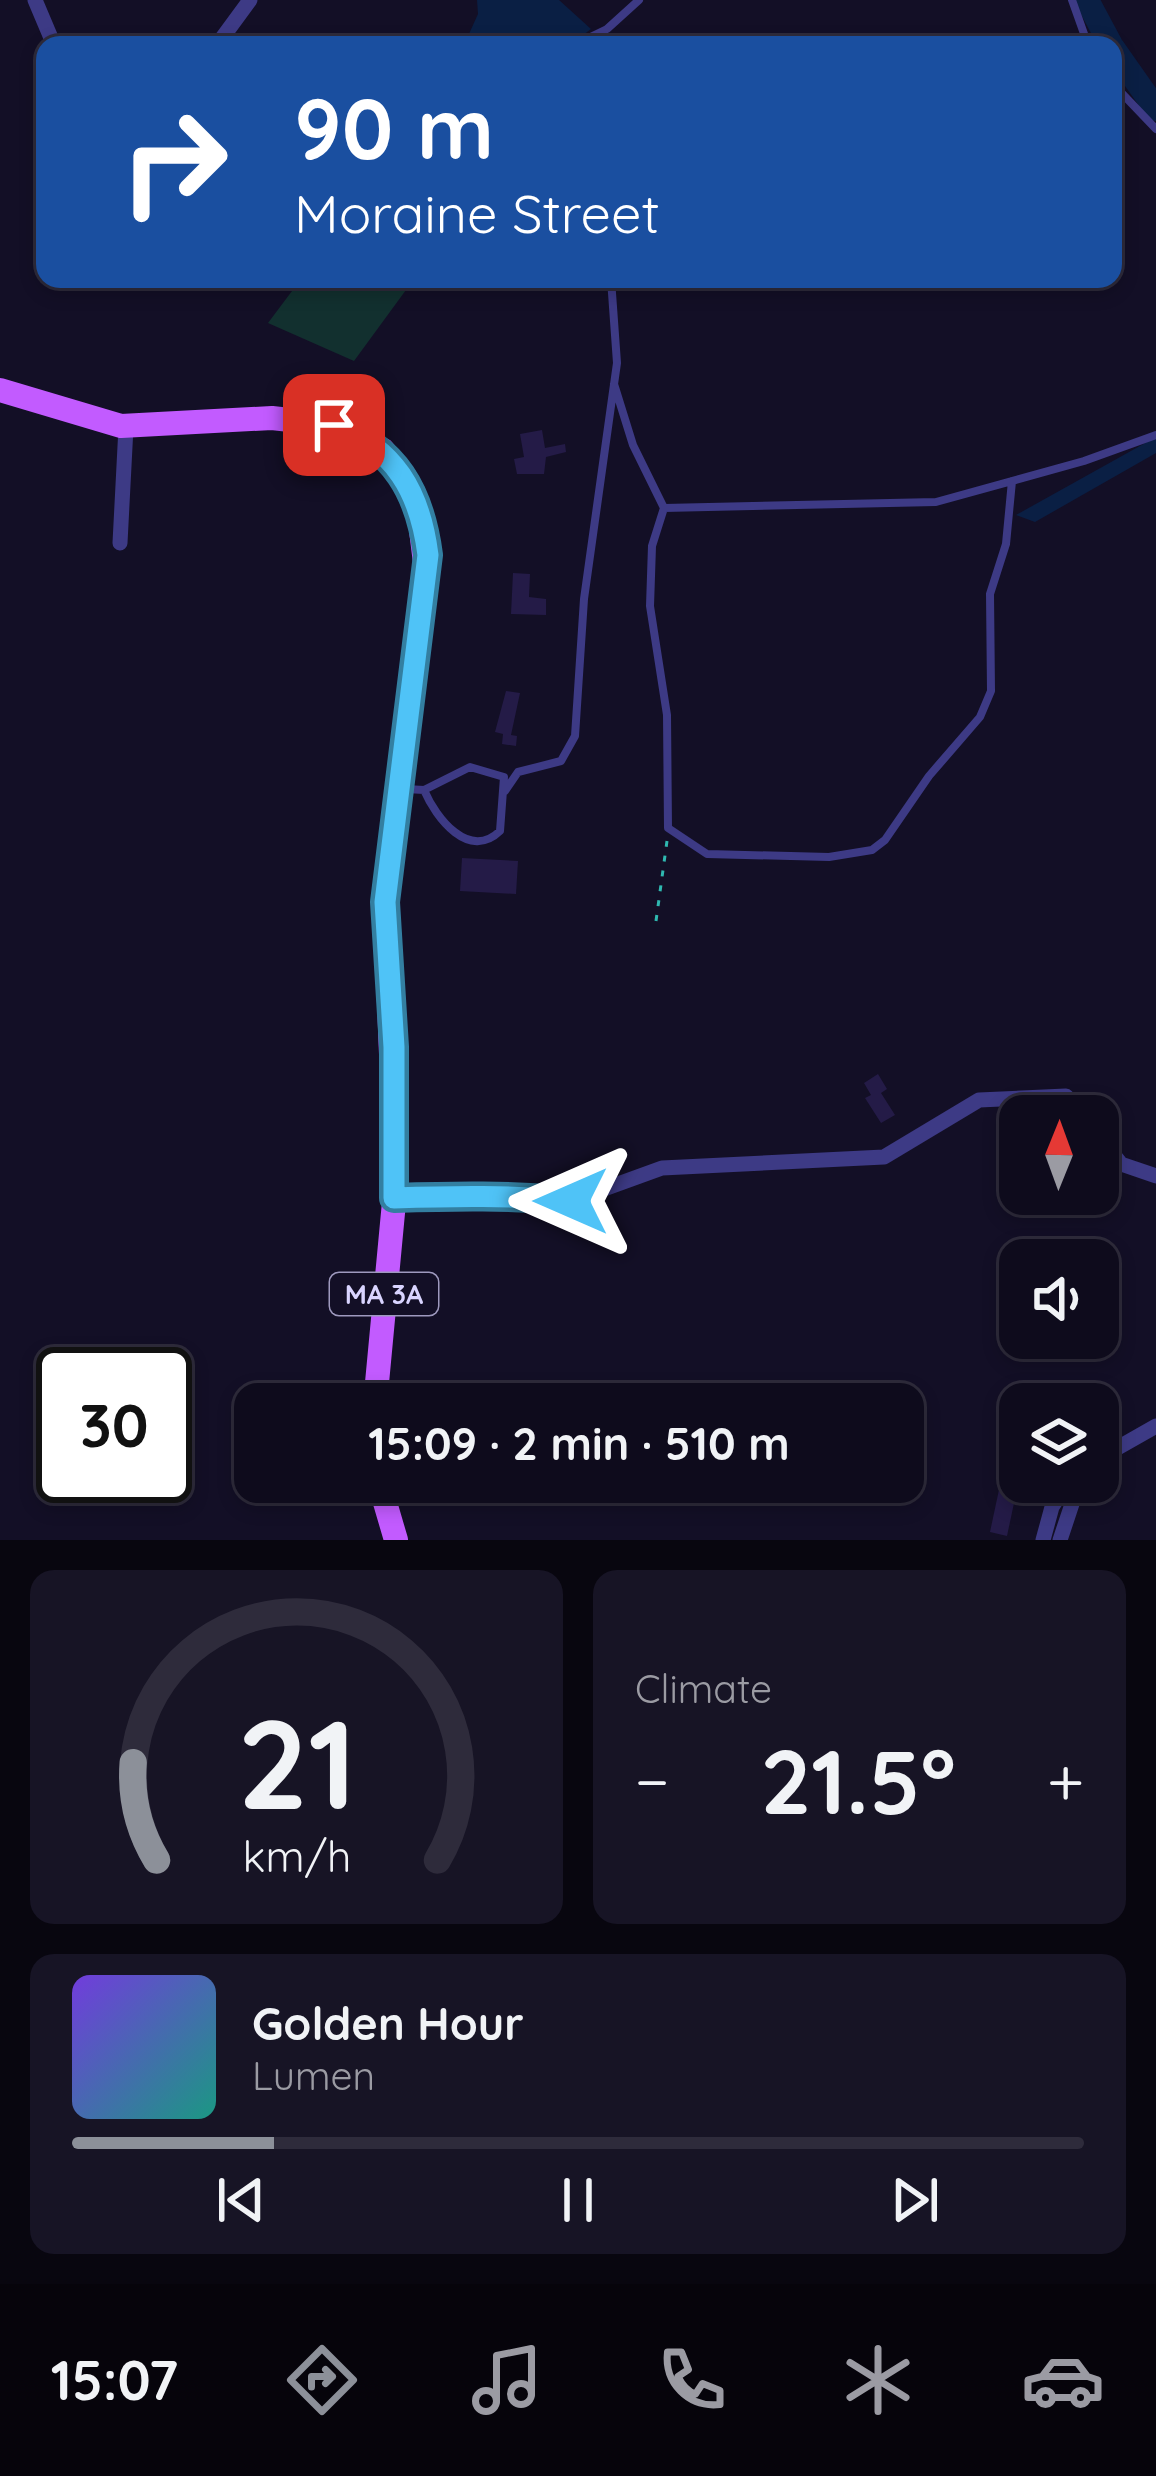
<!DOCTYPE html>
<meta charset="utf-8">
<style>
body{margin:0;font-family:Quicksand,sans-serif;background:#171425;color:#f1f3f6;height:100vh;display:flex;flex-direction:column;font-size:45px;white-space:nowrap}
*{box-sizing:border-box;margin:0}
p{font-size:39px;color:#9b9ba3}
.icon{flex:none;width:66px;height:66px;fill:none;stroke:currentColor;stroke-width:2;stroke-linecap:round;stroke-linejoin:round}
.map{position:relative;height:1540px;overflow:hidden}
.panel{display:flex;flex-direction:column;gap:30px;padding:30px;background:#08060f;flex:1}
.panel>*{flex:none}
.guide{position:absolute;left:36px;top:36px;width:1086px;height:252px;border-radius:24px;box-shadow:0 6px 18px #0003,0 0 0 3px #2e2b3b;background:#1a4fa0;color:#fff;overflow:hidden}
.needle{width:78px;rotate:1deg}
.controls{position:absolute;left:999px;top:1095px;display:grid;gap:24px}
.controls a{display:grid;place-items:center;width:120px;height:120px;border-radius:24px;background:#0e0b1c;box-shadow:0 6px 18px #0003,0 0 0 3px #2e2b3b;font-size:60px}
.speed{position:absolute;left:36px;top:1347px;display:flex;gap:24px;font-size:60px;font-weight:700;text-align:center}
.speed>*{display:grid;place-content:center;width:156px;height:156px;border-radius:50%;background:#0e0b1c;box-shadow:0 6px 18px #0003,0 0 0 3px #2e2b3b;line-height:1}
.speed .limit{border:6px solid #111;border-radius:18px;background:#fff;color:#111}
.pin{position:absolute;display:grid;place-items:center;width:102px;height:102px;color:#fff;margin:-51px;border-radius:24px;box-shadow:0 6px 18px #0006}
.me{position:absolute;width:132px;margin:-66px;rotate:270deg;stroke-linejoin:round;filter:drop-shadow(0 0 9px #0008)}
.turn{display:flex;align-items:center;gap:42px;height:252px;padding:0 60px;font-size:54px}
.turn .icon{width:156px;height:156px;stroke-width:2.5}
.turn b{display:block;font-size:84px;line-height:102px}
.big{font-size:90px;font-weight:800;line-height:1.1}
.panel .card{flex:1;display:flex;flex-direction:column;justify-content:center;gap:18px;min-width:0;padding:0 42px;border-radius:24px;background:#171425}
.panel .dial{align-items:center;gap:0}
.dial svg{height:312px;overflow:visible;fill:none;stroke:#2e2b3b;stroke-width:7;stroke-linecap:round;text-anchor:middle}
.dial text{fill:#f1f3f6;stroke:none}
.song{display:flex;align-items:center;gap:36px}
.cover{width:144px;height:144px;border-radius:18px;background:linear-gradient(135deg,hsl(260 70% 55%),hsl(170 70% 35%))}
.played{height:12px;border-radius:6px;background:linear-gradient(90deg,#8c9099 20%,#2e2b3b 20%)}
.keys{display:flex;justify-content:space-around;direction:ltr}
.heat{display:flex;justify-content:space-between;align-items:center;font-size:66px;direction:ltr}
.panel .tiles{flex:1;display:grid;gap:30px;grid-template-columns:1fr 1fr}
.card:last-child{grid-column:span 2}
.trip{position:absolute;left:234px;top:1383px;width:690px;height:120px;border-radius:24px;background:#0e0b1c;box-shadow:0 6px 18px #0003,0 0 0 3px #2e2b3b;font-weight:800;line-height:120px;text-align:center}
.tabs{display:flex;height:192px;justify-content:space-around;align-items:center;background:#06040b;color:#9b9ba3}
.tabs .icon{width:84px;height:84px}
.tabs .current{color:#8c9099}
.tabs b{font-size:54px;color:#f1f3f6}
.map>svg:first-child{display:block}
</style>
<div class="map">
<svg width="1156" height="1540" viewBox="0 0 1156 1540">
<rect width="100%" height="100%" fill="#130f26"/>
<path fill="#12302f" d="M301,279H414L354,361L268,323Z"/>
<path fill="#0a1f44" d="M477,0H559L591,29L570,45H464L478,14Z
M1156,437V453L1035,522L1016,515Z"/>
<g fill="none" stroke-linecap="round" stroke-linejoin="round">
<path stroke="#0a1f44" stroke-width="24" d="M1087,0L1111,45
M1113,48L1156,109"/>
</g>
<path fill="#241b47" d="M542,430L545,448L565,444L566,452L546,457L544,474H517L514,459L524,457L520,434Z
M513,573L530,574L529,597L546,599V615L511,614Z
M506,691L520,693L511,735L517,736L516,746L502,744L503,734L495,732Z
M462,858L518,861L516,894L460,891Z
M878,1074L887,1089L881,1093L895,1115L881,1123L865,1098L871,1095L864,1083Z
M1000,1485L1017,1489L1007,1536L990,1532Z"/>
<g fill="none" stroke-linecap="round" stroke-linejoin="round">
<path stroke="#2fb8b0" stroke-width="3" stroke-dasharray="6 9" stroke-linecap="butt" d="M656,921L667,841"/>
<path stroke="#3d3a85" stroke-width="8" d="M1072,0L1088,45
M574,45L607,29L639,0
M1113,84L1156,129
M614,384L633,445L664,508L652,546L650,606L667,715L668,828L707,854L829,857L872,850L885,840L929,776L980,717L991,691L990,594L1006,544L1012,481
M664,508L936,502L1084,461L1156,435
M406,789L424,790C436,818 469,861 500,831L504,777L470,767L424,790
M505,791L518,772L561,761L575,736L584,599L617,363L611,279"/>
<path stroke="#3d3a85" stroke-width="15" d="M35,0L54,45
M217,45L250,0
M120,543L126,427
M1098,1135L1121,1164L1156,1176
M394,1198L484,1195L503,1201H571L662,1168L884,1157L979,1100L1066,1096L1082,1116
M1098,1459L1156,1426
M1043,1540L1052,1507L1068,1482
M1060,1540L1075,1495L1085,1482"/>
<path stroke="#c25bff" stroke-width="24" d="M0,390L121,426L272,418L334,425L383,450L405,477L418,506L427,579L385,902L396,1181L375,1404
M379,1482L396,1540"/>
</g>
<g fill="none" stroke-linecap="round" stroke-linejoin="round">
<g stroke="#337fa1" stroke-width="30">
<path id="route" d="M334,425C395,448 420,492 428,555L385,902L394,1047V1198C454,1196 512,1195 571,1201"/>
</g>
<use href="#route" stroke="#4fc3f7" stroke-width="21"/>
</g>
<g text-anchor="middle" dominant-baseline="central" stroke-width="12" stroke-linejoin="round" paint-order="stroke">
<rect fill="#130f26" stroke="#9e99be" stroke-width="3" x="330" y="1273" width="108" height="42" rx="9"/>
<g font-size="27" font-weight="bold" fill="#d9d4ff">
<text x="384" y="1294">MA 3A</text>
</g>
</g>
</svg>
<div class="controls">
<a><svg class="needle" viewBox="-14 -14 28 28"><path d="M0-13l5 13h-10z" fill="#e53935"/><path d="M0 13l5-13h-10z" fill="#9b9ba3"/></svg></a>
<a><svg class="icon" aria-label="sound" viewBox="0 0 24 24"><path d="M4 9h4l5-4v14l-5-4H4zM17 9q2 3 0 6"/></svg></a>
<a><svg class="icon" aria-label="layers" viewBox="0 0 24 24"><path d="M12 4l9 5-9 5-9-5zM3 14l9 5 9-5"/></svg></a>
</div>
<div class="speed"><div class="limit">30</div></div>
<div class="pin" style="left:334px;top:425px;background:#d93025"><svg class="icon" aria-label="arrive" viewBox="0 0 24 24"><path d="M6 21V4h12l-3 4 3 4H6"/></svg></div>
<svg class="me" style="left:571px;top:1201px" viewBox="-20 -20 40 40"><path d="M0-17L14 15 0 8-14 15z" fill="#4fc3f7" stroke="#fff" stroke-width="4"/></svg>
<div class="trip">15:09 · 2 min · 510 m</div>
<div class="guide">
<div class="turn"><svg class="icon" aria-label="right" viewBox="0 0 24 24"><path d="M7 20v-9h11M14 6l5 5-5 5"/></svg><div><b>90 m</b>Moraine Street</div></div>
</div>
</div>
<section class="panel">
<div class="tiles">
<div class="card dial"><svg viewBox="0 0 100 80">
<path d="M14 69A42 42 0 1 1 86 69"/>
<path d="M14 69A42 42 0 0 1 8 44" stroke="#8c9099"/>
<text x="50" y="56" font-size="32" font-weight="700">21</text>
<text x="50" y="72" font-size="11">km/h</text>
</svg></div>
<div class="card"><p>Climate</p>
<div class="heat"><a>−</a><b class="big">21.5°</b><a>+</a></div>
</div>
<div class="card">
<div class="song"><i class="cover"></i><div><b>Golden Hour</b><p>Lumen</p></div></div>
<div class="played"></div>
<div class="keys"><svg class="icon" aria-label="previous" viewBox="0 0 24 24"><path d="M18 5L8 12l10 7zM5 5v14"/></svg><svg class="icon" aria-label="pause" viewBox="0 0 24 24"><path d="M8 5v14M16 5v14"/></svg><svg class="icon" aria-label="next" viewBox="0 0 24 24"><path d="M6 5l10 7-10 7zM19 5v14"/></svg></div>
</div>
</div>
</section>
<nav class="tabs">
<b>15:07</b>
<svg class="icon current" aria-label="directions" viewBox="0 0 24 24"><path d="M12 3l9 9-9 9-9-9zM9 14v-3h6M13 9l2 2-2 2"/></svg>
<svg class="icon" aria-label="music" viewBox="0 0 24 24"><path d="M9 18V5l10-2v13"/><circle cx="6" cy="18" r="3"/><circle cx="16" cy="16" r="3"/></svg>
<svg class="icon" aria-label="phone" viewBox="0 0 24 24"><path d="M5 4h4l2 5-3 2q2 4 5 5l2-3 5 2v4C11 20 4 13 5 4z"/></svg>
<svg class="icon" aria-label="climate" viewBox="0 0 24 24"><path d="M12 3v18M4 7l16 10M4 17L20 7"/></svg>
<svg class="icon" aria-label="car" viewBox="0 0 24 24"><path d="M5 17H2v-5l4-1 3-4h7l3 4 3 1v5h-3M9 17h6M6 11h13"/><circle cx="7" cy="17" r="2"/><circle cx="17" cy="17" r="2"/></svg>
</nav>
